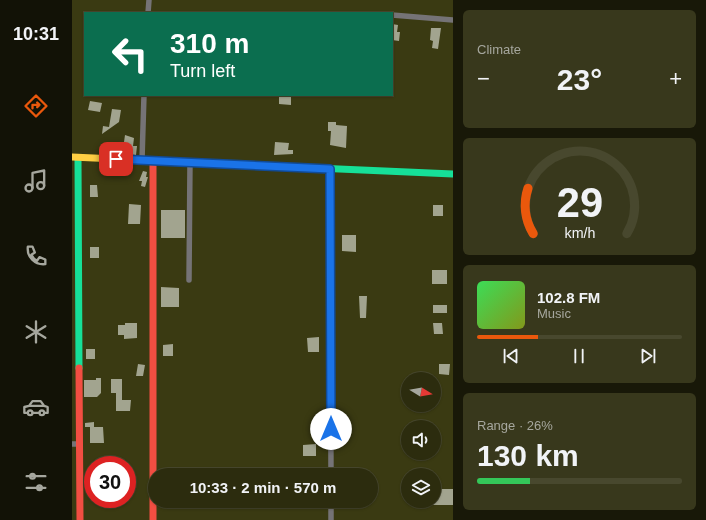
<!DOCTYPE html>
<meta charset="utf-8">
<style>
body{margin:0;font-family:Arial,sans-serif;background:#38381c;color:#f1f3f6;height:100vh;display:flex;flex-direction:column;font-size:15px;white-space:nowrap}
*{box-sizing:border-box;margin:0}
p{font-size:13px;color:#a6a79e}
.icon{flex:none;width:22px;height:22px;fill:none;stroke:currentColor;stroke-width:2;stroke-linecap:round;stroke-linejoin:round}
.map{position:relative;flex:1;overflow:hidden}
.drawer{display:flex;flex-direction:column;gap:10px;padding:10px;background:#181808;width:253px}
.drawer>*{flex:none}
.guide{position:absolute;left:12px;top:12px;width:309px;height:84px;border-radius:0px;box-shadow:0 1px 3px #0004,0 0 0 1px #48482e;background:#0b6e4f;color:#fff;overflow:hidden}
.needle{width:26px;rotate:101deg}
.controls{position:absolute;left:329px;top:372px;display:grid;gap:8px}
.controls a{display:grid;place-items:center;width:40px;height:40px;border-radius:50%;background:#2c2c0e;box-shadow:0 1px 3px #0004,0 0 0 1px #48482e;font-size:20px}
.speed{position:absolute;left:12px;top:456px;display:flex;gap:8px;font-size:20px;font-weight:700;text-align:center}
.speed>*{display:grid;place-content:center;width:52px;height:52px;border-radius:50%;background:#2c2c0e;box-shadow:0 1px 3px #0004,0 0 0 1px #48482e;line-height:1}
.speed .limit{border:6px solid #d22;background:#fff;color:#111}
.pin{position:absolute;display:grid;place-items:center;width:34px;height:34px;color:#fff;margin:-17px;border-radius:8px;box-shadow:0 2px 6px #0006}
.me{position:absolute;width:44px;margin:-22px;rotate:0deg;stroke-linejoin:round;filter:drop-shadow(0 0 3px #0008)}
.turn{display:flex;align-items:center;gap:14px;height:84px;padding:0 20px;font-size:18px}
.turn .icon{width:52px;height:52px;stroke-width:2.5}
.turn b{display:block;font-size:28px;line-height:34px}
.big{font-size:30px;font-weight:700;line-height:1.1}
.drawer .widget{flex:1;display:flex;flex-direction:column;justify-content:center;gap:6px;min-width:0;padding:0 14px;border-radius:6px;background:#38381c}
.drawer .dial{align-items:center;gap:0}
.dial svg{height:104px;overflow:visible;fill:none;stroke:#48482e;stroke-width:7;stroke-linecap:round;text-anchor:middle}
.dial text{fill:#f1f3f6;stroke:none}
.song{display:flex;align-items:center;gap:12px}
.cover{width:48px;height:48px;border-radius:6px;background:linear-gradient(135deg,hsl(130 70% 55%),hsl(70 70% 35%))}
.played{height:4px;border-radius:2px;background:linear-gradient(90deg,#ea580c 30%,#48482e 30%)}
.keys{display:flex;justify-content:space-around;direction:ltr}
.heat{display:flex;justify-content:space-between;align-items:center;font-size:22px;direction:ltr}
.charge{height:6px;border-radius:3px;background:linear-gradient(90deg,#34c759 26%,#48482e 0)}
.trip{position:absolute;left:76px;top:468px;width:230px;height:40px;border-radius:20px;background:#2c2c0e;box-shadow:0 1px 3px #0004,0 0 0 1px #48482e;font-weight:700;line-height:40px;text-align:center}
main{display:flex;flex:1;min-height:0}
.tabs{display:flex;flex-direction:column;width:72px;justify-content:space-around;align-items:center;background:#121206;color:#a6a79e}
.tabs .icon{width:28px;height:28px}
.tabs .current{color:#ea580c}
.tabs b{font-size:18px;color:#f1f3f6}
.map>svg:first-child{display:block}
</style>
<main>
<nav class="tabs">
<b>10:31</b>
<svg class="icon current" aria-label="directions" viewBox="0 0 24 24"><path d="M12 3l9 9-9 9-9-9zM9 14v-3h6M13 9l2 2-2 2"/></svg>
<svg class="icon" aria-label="music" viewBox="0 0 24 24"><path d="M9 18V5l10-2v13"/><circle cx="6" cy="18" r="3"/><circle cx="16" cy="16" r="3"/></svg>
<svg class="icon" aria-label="phone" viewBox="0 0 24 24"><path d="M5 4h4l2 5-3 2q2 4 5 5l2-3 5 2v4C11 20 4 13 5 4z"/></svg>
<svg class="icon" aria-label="climate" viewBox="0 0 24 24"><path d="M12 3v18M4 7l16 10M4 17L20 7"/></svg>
<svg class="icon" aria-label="car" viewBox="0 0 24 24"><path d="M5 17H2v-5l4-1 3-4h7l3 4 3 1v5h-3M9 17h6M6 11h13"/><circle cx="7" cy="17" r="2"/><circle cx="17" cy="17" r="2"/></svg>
<svg class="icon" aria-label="filters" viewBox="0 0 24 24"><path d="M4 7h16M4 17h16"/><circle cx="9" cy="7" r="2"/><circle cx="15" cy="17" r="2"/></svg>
</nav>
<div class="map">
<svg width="381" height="520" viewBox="0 0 381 520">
<rect width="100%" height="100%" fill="#3a3a12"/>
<path fill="#a2a48f" d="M320,24L326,25L325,32H328L327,41L320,40Z
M359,28H369L366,49L360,48L361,41L358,40Z
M207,95H219V105L207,104Z
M18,101L30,103L28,112L16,110Z
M40,109L49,110L47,122L30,134L31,126L37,127Z
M256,122H264V125L275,126L274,148L258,145L259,131H256Z
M53,135L62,138L61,146H65L64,155L47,153V149H51Z
M203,142L217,143L216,150H221V154L202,155Z
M71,171L75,172L74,177H76L73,187L69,186L70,181H67Z
M18,185H25L26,197H18Z
M57,204L69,205L68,224H56Z
M361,205H371V216H361Z
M89,210H113V238H89Z
M270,235H284V252L270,251Z
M18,247H27V258H18Z
M360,270H375V284H360Z
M89,287L107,288V307H89Z
M287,296H295L294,318H288Z
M361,305H375V313H361Z
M53,323H65V338L52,339V335H46V325H53Z
M361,323H370L371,334H362Z
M247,337V352H236L235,338Z
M101,344V356H91V345Z
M14,349H23V359H14Z
M66,364L73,365L71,376H64Z
M367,364H378L377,375L367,374Z
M24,378H29V393L25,397H12V380H24Z
M39,379H50V400H59L58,411H44V393H39Z
M22,422V427H31L32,443H18V427H13V423Z
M276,432L277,439L263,440V433Z
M244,444V456H231V445Z
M362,489H381V505H361Z"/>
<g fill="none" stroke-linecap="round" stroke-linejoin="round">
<path stroke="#757376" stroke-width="5.5" d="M76,13L77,0
M320,15L381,20
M70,160L72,95
M258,169L259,475
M117,280L118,162
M0,444H8
M259,501V520"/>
<path stroke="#16e098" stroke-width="7" d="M6,158L7,368
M174,165L381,174"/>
<path stroke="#ffcf43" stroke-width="7" d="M0,157L174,165"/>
<path stroke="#f24e42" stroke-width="7" d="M81,160V520
M7,368L8,520"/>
</g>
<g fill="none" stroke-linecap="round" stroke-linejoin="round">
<g stroke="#114b97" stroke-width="10">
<path id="route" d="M44,159L258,169L259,429"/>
</g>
<use href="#route" stroke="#1a73e8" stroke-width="7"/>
</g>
</svg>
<div class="controls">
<a><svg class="needle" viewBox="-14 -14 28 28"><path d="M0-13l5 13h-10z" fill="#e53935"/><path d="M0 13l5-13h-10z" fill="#a6a79e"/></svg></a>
<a><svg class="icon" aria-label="sound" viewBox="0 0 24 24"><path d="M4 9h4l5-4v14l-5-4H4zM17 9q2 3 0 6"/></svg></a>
<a><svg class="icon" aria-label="layers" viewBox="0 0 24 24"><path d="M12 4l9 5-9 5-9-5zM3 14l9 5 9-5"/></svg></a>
</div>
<div class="speed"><div class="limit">30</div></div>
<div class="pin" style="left:44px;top:159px;background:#d93025"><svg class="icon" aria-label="arrive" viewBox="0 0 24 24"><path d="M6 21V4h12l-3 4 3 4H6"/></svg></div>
<svg class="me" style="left:259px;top:429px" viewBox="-20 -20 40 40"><circle r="19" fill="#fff"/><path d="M0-13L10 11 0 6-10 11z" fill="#1a73e8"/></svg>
<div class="trip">10:33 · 2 min · 570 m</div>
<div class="guide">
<div class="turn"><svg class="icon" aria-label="left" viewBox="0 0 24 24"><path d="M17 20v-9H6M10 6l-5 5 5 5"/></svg><div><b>310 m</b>Turn left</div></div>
</div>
</div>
<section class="drawer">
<div class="widget"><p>Climate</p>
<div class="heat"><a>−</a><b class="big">23°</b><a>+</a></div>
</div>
<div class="widget dial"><svg viewBox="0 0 100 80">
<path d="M14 69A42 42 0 1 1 86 69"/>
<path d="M14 69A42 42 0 0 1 10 34" stroke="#ea580c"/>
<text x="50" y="56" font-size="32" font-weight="700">29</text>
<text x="50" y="72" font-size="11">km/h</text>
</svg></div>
<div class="widget">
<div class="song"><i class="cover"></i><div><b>102.8 FM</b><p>Music</p></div></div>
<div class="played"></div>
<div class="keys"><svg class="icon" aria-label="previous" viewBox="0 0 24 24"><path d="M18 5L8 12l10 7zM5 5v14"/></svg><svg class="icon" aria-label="pause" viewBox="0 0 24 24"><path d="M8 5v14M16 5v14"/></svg><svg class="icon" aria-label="next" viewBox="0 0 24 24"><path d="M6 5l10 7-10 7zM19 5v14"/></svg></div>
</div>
<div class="widget"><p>Range · 26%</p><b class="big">130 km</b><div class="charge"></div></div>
</section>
</main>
